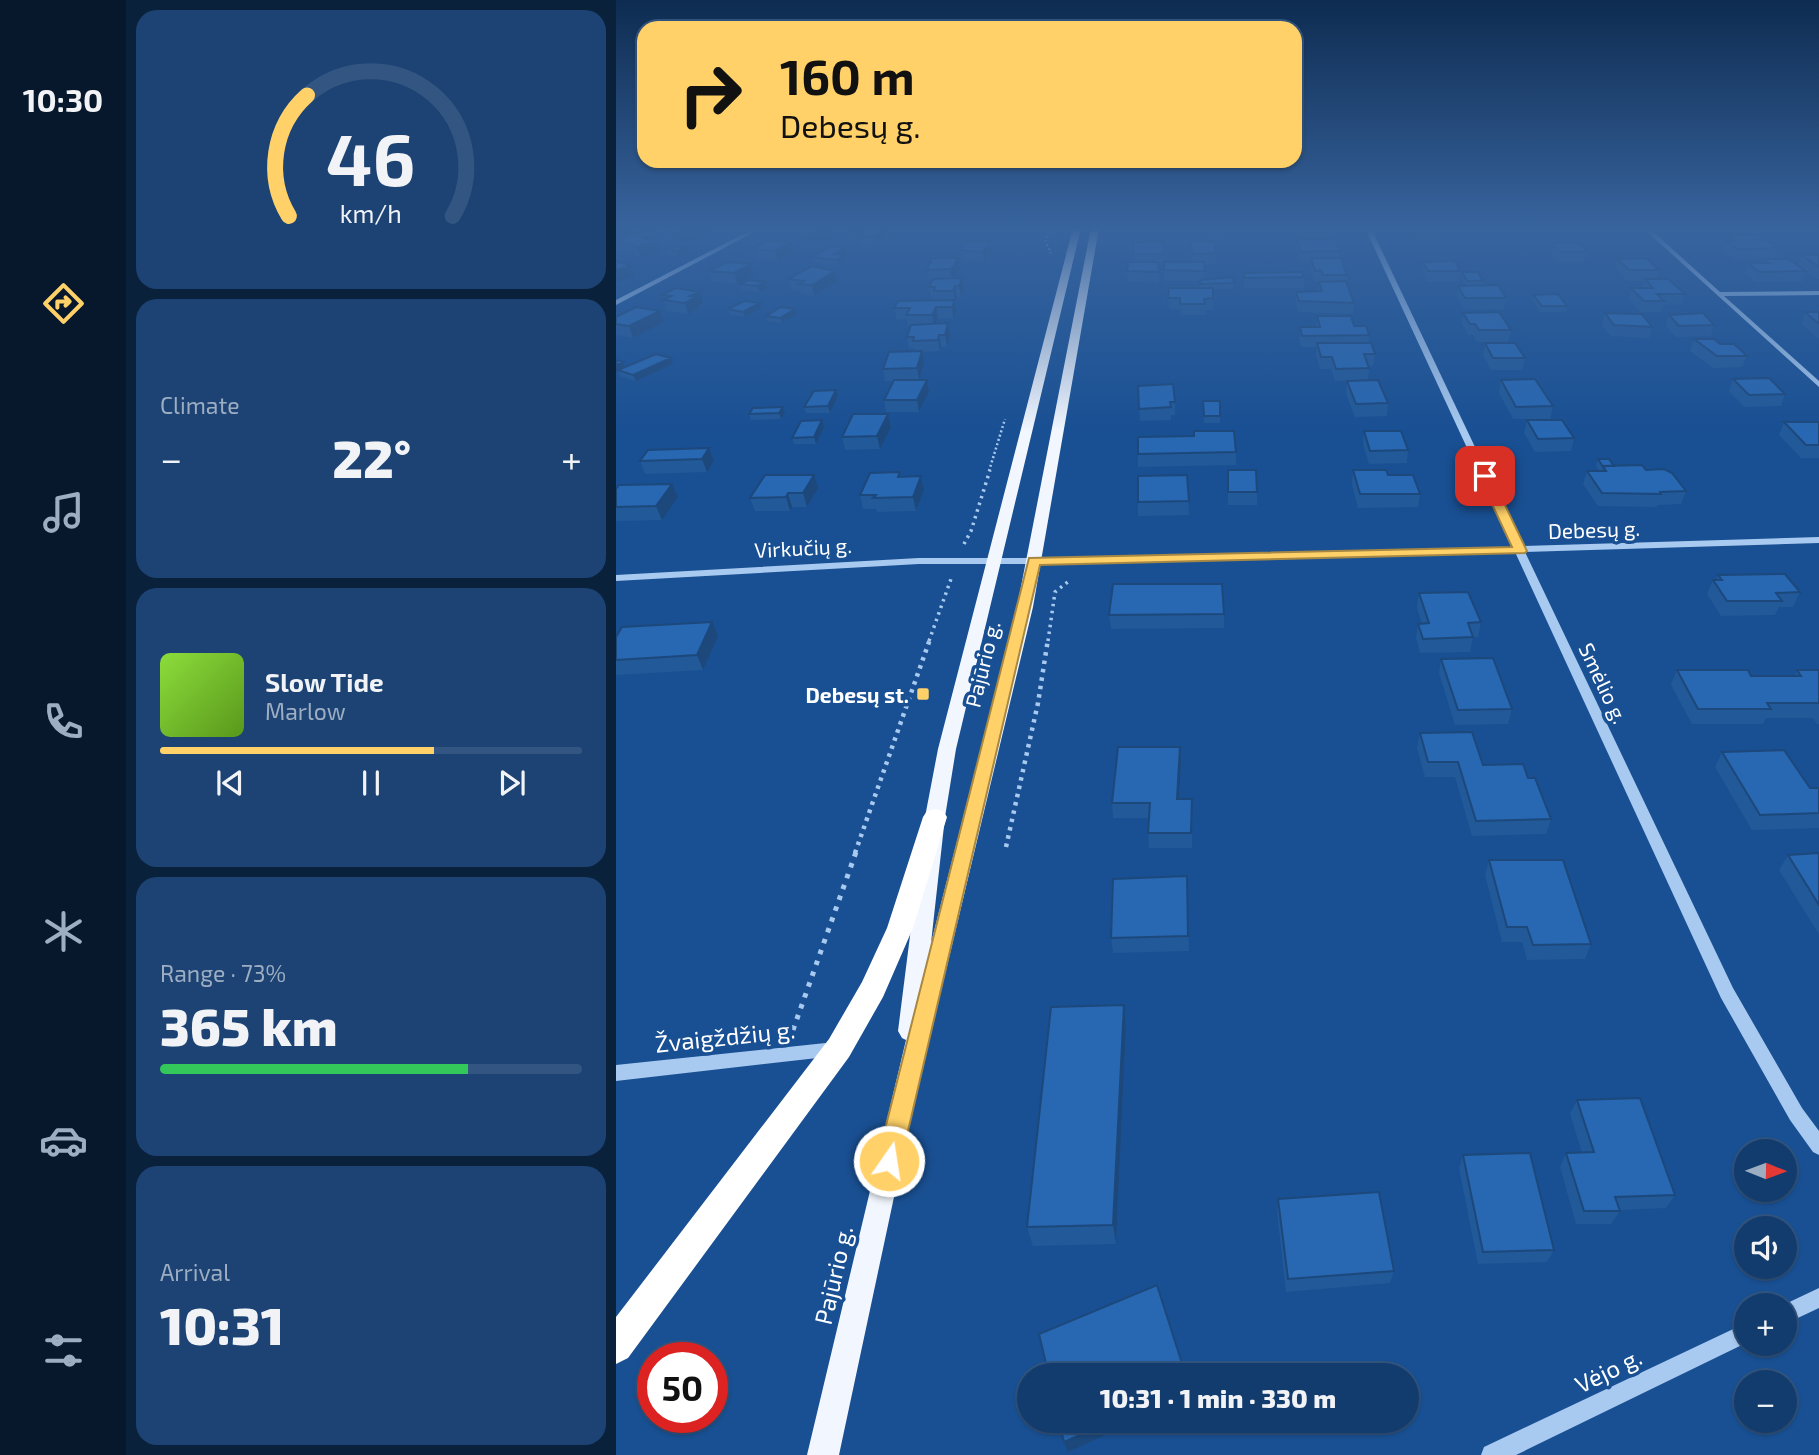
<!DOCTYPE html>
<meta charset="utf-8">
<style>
body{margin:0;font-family:"Exo 2",sans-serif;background:#1c4373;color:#f1f3f6;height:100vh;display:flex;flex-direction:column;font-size:26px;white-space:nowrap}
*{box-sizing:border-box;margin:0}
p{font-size:23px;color:#9dadc2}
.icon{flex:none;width:38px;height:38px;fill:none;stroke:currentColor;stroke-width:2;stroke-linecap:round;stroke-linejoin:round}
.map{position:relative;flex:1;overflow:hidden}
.drawer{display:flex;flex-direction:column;gap:10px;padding:10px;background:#0a213c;width:490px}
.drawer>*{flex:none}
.hud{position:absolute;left:21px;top:21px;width:665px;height:147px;border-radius:21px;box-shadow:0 2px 5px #0004,0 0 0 2px #325681;background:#ffd168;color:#111;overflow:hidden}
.needle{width:46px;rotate:91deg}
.buttons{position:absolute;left:1118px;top:1139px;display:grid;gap:14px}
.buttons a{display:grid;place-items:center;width:63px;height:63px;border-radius:50%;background:#133c6e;box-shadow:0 2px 5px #0004,0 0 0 2px #325681;font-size:35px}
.speed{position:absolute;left:21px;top:1342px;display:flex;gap:14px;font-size:35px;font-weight:700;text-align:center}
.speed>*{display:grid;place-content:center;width:91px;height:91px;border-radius:50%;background:#133c6e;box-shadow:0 2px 5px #0004,0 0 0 2px #325681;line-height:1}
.speed .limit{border:10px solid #d22;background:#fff;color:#111}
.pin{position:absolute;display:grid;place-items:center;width:60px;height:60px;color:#fff;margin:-30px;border-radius:14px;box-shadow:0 4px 10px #0006}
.me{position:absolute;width:77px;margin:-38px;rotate:13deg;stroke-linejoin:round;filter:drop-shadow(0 0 5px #0008)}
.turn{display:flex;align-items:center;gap:24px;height:147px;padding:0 28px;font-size:32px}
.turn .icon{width:91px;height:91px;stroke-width:2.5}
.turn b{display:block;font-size:49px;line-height:60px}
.big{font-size:52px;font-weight:800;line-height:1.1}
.drawer .card{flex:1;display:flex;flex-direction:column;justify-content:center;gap:10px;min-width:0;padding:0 24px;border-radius:21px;background:#1c4373}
.drawer .dial{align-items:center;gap:0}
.dial svg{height:182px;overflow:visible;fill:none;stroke:#325681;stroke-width:7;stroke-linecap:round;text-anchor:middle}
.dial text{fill:#f1f3f6;stroke:none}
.song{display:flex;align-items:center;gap:21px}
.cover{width:84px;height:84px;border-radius:10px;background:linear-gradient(135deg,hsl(90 70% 55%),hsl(90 70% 35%))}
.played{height:7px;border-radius:4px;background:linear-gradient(90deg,#ffd168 65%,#325681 65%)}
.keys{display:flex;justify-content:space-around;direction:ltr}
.heat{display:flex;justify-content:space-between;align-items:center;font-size:38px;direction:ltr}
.charge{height:10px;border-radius:5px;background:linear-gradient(90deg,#34c759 73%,#325681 0)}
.trip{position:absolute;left:401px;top:1363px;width:402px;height:70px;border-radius:35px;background:#133c6e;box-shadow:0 2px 5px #0004,0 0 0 2px #325681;font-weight:800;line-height:70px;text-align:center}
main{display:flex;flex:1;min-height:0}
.dock{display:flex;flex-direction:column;width:126px;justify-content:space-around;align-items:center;background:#08182c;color:#9dadc2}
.dock .icon{width:49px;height:49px}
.dock .on{color:#ffd168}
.dock b{font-size:32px;color:#f1f3f6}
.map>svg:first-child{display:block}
</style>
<main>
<nav class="dock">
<b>10:30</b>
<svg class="icon on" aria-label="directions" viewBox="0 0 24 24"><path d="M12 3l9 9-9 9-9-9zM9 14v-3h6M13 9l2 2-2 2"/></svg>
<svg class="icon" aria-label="music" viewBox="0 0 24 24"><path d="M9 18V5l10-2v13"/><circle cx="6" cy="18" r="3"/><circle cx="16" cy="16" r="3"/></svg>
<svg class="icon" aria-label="phone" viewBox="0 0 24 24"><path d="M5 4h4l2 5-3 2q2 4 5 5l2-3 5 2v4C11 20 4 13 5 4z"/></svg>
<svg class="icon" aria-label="climate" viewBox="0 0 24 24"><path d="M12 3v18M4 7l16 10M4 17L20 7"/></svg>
<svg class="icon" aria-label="car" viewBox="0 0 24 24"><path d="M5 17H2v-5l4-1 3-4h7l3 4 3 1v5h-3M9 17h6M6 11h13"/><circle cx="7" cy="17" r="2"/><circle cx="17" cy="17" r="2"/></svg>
<svg class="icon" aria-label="filters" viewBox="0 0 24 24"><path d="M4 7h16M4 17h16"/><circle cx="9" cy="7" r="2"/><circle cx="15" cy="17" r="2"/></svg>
</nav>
<section class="drawer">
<div class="card dial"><svg viewBox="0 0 100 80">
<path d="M14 69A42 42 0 1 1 86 69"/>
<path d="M14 69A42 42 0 0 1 22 16" stroke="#ffd168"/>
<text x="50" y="56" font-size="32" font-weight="700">46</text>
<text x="50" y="72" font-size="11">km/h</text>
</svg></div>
<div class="card"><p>Climate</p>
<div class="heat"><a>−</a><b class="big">22°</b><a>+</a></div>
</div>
<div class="card">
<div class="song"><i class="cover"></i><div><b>Slow Tide</b><p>Marlow</p></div></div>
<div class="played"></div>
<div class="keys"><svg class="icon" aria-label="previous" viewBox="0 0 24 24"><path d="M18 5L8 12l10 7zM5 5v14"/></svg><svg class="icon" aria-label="pause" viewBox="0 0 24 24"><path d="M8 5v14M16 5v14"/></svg><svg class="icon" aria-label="next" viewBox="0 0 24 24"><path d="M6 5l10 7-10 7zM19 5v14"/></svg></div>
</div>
<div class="card"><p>Range · 73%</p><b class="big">365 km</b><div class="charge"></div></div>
<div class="card"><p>Arrival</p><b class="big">10:31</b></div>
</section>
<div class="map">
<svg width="1203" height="1455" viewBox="0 0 1203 1455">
<rect width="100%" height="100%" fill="#195093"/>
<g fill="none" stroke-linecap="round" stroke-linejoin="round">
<path stroke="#a9caf0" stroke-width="2.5" stroke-dasharray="2 2.5" stroke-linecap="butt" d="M435,228L429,240L435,253
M373,471L389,419"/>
<path stroke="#a9caf0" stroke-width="3.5" stroke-dasharray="2.5 4.5" stroke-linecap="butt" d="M348,544L355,531L374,470
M313,641L335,579
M432,641L439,592L453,581"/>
<path stroke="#a9caf0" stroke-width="4.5" stroke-dasharray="3.5 5" stroke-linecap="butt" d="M390,847L422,703L432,639
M239,853L314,639"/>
<path stroke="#a9caf0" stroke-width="5" stroke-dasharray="4.5 7" stroke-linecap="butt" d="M177,1030L240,852"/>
<path fill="#a9caf0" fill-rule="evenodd" d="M139,228H146L0,305V300Z
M749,228H755L906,546L1203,537V543L909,552L1117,988L1186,1108L1203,1131V1155L1197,1152L1174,1120L1105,998L899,552L462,564H303L0,581V575L303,558H462L897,547Z
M1027,228H1033L1104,292L1203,291V295L1108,296L1203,381V387Z
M219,1042L225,1044L227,1049L225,1054L219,1056L0,1081V1065Z
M1203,1288V1308L1169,1324V1306H1165Z
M1130,1323V1343L900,1455H865L868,1447Z"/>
<path fill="#f2f7ff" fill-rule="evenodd" d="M457,228H465L340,749L329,817L315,943L401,607L475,228H483L417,607L297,1108L223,1455H191L290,1040L286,1038L282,1031L309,817L322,749Z"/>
<path fill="#fff" fill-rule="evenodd" d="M319,809L327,811L331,817L297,928L267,997L233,1057L12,1358L0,1364V1317L213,1039L246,982L271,928L307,817L311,811Z"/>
</g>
<path fill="#225998" d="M45,228H91L93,234L65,243L48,237Z
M233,228H268L270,234L264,246L245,247L244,241L233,242L231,232Z
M337,228H371L368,236H344V231L338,232Z
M567,228H608V238H591L590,231L567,232Z
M687,228H707L706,237L690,238Z
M830,228L829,239H797L792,229Z
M938,228H974L972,237L947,238Z
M1080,228H1121L1119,235L1161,248L1158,259H1119L1108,251L1109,247L1108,245L1110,237L1091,238Z
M38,233L44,252L25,257L3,249L0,241V239Z
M681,239L724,251V258L731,275V284L738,303L737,314L682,312L680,303V292L702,291L703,282H705L698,281L694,269L695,262H685L681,249Z
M547,241V264H542L543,283L512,281L511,271L517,262V254Z
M575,241L600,253V264H588L589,279L618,283V289H597V310H589V315H565L564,309H553L552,298L584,288V281H548V262H576Z
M175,242L178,253L162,261L139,259L136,249Z
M937,243L971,252L968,262H942L935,253Z
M51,248L72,254L61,256L52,254Z
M229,248L230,253L226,255L230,261L222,265L197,262L195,257Z
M345,250L375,252L368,262L346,260Z
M1186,255H1203V279H1200L1190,271L1186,282H1139L1128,274L1132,263H1146L1147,259L1182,265Z
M1001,259L1043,270L1040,279L1069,294L1066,305H1047L1045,312H1025L1012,299L1015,288H1026L1028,281H1011L999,269Z
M807,262L844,271L843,282H811L806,272Z
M135,264L138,275L121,284L96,281L93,271Z
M344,268L340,277L338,278L348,289L345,297H341L339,301L340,312L337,318L322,319L320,324L332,323L334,335L331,347H325L324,351L306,352L308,363L303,380H311L313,392L303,412H270L268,400L278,381H269L267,369L299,351L298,348L293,349L291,337L294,326H292L291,319L281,320L278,308L319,301V298H315L313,287L316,280H312L311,270Z
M846,272L867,281V285L890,298L888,309H847L840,296L842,286L850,285L845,277Z
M628,273L688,277V288H628Z
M172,279L222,282L198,296L186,294L185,291L175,290Z
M124,284L151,288L143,292L126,290Z
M46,295L87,303L83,305L84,308L72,314L51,311Z
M917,295L951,306L950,312H924L916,300Z
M146,308L129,317L114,315L112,309Z
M179,309L181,314L166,323L152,321L150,316Z
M44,311L48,322L17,338L0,335V317Z
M1189,312H1203V339L1185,324Z
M847,313L895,330L892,342H861L857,335H852L846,324Z
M989,313L1036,327L1033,338L995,336L986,325Z
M1053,315L1098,325L1095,336L1060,337L1050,326Z
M701,316L738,326L753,335L752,343L759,354L757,366H752L753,368L752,380L719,381L715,369H704L700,355L701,347H685L683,338L684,327H700Z
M1078,339L1104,344L1131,356L1126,367L1097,368L1074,351Z
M869,343L909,358L906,370H875L867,355Z
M0,360L7,362L9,367L57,364L20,381L4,376L2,371L0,372Z
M1117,379L1169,394L1165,406L1128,407L1113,391Z
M885,380L937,406L934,419H897L883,393Z
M731,381L772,403L771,416L739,417L730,394Z
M522,386L559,402V415H555V420L524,421Z
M222,396L214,413H190L188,407Z
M587,401H604V423H588Z
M169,413L165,419L135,420L133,414Z
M272,414L275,427L264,449L229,450L226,437Z
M206,420L208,427L200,444H178L176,438Z
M911,420L958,438L955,451L919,452L908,433Z
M1168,422H1203V458H1185L1163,435Z
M748,431L792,450L791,463L753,464L747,444Z
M93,448L98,461L91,472L29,474L24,461Z
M620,452V465L522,467V454Z
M982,459L998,466L1030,470L1070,491L1065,504L1042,505L1041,507L982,506L967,484L971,471H983L980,466Z
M612,470L641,492V505H612Z
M737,470L772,475L804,494L802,507L742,508L736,484Z
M571,475L573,515L522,516V502Z
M305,476L308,490L300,511L261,512L260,509H247L244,495L285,477Z
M56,484L62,497L46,520L0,521V489Z
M202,488L191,507H176L174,511H139L134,498Z
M1102,575L1184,592L1177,607H1163L1159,615L1105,616L1091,594L1097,580H1100Z
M803,593L865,622L862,637H857L854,652L804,653L800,638L802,624H806L801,608Z
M608,614V628L495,629L493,615Z
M102,636L87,670L0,675V637Z
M825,659L896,709L892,724L839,725L823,673Z
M1061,670L1135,676H1179L1181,670H1203V724H1201L1197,718H1150L1147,724H1076L1055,685Z
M804,733L867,765L912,778L935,819L930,834L856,836L839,777H809L801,748Z
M564,747L565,762L563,799H576V848H533L532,833L533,818H497L496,803Z
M1106,752L1194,788H1203V828L1136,830L1099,767Z
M1203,853V933H1202L1163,870L1172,855Z
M873,860L975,944L969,959L911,960L906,942H886L869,875Z
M571,876L573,951L497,953L495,938Z
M508,1005L510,1027L500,1244L417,1246L411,1227Z
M961,1100L1059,1195L1050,1208L1003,1210L1004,1211L995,1224H960L944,1167L950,1153H966L954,1114Z
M847,1155L938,1250L931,1262L862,1264L843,1168Z
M662,1199L778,1271L774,1283L670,1292L661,1212Z"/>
<path fill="#1c487c" d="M17,228L19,233L4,237L2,232Z
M76,228H91L93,234L65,243L61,233Z
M213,228H217L218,235L214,240L188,243L185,233Z
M265,228H268L270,234L264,246L262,236Z
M38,233L44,252L25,257L21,247L26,237Z
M374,241L375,252L368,262L367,252Z
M175,242L178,253L162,261L159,251Z
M70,248L72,254L61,256L60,251Z
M229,248L230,253L219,259L218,254Z
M228,255L230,261L222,265L221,260Z
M342,258L344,268L340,277L336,280L334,269Z
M135,264L138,275L121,284L118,273Z
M15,266L18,277L0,282V270Z
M219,271L222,282L198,296L196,285Z
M346,278L348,289L345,297L343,286Z
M149,282L151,288L143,292L141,286Z
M339,286L341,297L339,301L337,291Z
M84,292L87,303L83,305L84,308L72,314L69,303L74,296Z
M339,300L340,312L337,318L336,307Z
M144,303L146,308L129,317L127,312Z
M320,307L322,319L318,326L316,315Z
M179,309L181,314L166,323L164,318Z
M44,311L48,322L17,338L13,326Z
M332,323L334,335L331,347L329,335Z
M323,335L325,347L324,351L322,340Z
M306,351L308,363L303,380L301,368Z
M55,358L57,364L20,381L17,375Z
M7,362L9,368L0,372V365Z
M311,380L313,392L303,412L301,400Z
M220,390L222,396L214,413L212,406Z
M167,407L169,413L165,419L163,413Z
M272,414L275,427L264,449L261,436Z
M206,420L208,427L200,444L198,437Z
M93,448L98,461L91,472L86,459Z
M198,475L202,488L191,507L187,493Z
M305,476L308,490L300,511L297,497Z
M56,484L62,497L46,520L40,506Z
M172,493L176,507L174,511L170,497Z
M96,622L102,636L87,670L81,655Z
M564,747L565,762L562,814L561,799Z
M508,1005L510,1027L500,1244L497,1225Z
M495,1421H520L452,1452L448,1442Z"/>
<path fill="#2867b1" stroke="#1c487c" stroke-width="2" d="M0,228H16L2,232L0,231Z
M48,228H76L61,233Z
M189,228H213L211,230L185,233Z
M233,228H265L262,236L243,237L246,231L231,232Z
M798,228H830V229H798Z
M31,231L38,233L26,237L40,242L21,247L0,239Z
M1111,235H1143L1161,248L1122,249L1111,241H1118Z
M681,239H719L724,251L685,252Z
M152,240L175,242L159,251L136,249Z
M374,241L367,252L345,250L348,242Z
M547,241V254H517L518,242Z
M575,241H598L600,253L576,254Z
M937,243H963L971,252H944Z
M61,246L70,248L60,251L51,248Z
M215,246L229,248L218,254L228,255L221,260L195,257Z
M1186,255H1203V267Z
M316,258H342L338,266L334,269L311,270Z
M695,258H725L731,275H707L705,270L699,271Z
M1030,258L1043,270H1013L1001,259Z
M1147,259H1173L1190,271L1143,272L1132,263H1153Z
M0,261L15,266L0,270Z
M839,261L844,271H812L807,262Z
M111,262L135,264L118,273L93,271Z
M512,262H542L543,272L511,271Z
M548,262H588L589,271L548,270Z
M196,266L219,271L196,285L183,284L188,281L172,279Z
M686,272L688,277L629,278L628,273Z
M846,272H862L867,281H851Z
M617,277L618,283L584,284V280Z
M346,278L343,286H339L337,291H318L319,287H313L317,279Z
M1029,279H1052L1069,294H1041L1048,301H1028L1015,288H1037Z
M133,280L149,282L141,286L124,284Z
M730,281L738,303L683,301L680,292L706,291L703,282Z
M882,285L890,298H849L842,286Z
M60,288L84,292L74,296L80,297L69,303L47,300L55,296L46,295Z
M553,288H597V298L588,299L589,304H564V298H552Z
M942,294L951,306H926L917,295Z
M339,300L336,307H320L316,315H290L294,308H278L282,301Z
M128,301L144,303L127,312L112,309Z
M20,307L44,311L13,326L0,324V317Z
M165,307L179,309L164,318L150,316Z
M883,312L895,330H863L859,324H854L847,313Z
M1189,312H1203V324Z
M989,313L1026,314L1036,327L998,325Z
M1087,313L1098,325L1063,326L1053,315Z
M701,316H735L738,326H750L753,335L686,336L684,327H704Z
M332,323L329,335H323L322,340L297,341L298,337H291L295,325Z
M1078,339H1098L1104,344H1118L1131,356H1101Z
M701,343H755L759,354H748L753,368L720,369L716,357H705Z
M869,343H899L909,358H877Z
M306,351L301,368L267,369L273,352Z
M40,354L55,358L17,375L2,370Z
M0,360L7,362L0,365Z
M1153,378L1169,394L1133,395L1117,379Z
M919,379L937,406L900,407L885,380Z
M278,380H311L301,400H268Z
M762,380L772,403L740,404L731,381Z
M557,384L559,402H554L555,407L523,409L522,386Z
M220,390L212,406L188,407L198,391Z
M587,401H604V416H588Z
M167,407L163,413L133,414L137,408Z
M237,414H272L261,436L226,437Z
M206,420L198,437L176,438L185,421Z
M911,420H946L958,438L922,439Z
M1168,422H1203V445H1190Z
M578,431H618L620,452L522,454V437L578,436Z
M748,431H785L792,450L754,451Z
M93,448L86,459L24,461L32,450Z
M982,459H993L998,466H987V467Z
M1026,465L1030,470L1048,469L1056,473L1070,491L1044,492L1045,494L986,493L971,471H990L987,466Z
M612,470H640L641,492H612Z
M737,470H770L772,475H797L804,494H744Z
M284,472L282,477L305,476L297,497L257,498L260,495H244L254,473Z
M149,475H198L187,493H172L170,497L134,498Z
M571,475L573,501L522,502V476Z
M56,484L40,506L0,507V489L3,485Z
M1169,574L1184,592L1160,593L1166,601H1111L1097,580H1106L1102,575Z
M497,584H606L608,614L493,615Z
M852,592L865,622L852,623L857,637L807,639L802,624L813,623L803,593Z
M96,622L81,655L0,660V637L6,627Z
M877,658L896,709L842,710L825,659Z
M1061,670H1132L1135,676H1185L1181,670H1203V703H1151L1155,709H1082Z
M856,732L867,765L907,764L912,778H919L935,819L860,821L842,762H812L804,733Z
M502,747H564L561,799H576L575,833H532L534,803H496Z
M1168,750L1194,788H1203V813L1144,815L1106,752Z
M1203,853V905L1172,855Z
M873,860H947L975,944L917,945L911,927H891Z
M571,876L572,936L495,938L497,879Z
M508,1005L497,1225L411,1227L435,1007Z
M1024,1098L1059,1195L999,1197L1004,1211H968L950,1153L978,1152L961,1100Z
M914,1153L938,1250L867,1252L847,1155Z
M763,1192L778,1271L672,1279L662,1199Z
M541,1285L570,1376H433L423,1334Z
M443,1421H495L448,1442Z"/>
<linearGradient id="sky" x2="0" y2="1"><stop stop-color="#0e2c51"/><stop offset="0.53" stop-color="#38649e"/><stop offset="1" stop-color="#38649e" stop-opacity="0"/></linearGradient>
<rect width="1203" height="432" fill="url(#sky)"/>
<path fill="#ffd168" stroke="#a68844" stroke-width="2" d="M865,474L875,476L911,551L909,553L424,565L285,1161L281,1169L273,1173L265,1169L261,1161L413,558L896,547L863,476Z"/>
<rect fill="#ffd168" stroke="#195093" stroke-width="2.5" x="300" y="687" width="14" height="14" rx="3.5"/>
<g text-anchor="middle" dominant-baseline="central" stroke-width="7" stroke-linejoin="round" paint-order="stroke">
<g font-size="21" fill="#fff" stroke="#195093">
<text transform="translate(978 529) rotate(-2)">Debesų g.</text>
<text transform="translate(187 547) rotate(-3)">Virkučių g.</text>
<text transform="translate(366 664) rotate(-76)">Pajūrio g.</text>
<text transform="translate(988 683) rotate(65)">Smėlio g.</text>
</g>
<g font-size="21" font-weight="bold" fill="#fff" stroke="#195093" text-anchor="end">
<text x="293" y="694">Debesų st.</text>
</g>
<g font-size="24" fill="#fff" stroke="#195093">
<text transform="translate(109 1036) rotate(-6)">Žvaigždžių g.</text>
<text transform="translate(217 1275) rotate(-77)">Pajūrio g.</text>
<text transform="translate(992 1370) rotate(-26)">Vėjo g.</text>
</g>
</g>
</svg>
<div class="buttons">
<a><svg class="needle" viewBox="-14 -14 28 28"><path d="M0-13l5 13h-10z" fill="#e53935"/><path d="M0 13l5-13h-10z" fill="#9dadc2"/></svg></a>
<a><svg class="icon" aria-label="sound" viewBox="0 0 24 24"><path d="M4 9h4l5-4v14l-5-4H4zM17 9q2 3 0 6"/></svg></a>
<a>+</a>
<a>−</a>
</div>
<div class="speed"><div class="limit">50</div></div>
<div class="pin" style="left:869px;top:476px;background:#d93025"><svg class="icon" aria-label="arrive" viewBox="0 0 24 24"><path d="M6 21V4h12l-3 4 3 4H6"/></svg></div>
<svg class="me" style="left:273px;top:1161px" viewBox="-20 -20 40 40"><circle r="17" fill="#ffd168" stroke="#fff" stroke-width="3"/><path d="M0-11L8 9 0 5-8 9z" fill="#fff"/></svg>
<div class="trip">10:31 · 1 min · 330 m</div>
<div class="hud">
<div class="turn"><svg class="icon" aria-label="right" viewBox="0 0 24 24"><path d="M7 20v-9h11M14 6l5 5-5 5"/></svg><div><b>160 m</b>Debesų g.</div></div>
</div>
</div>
</main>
